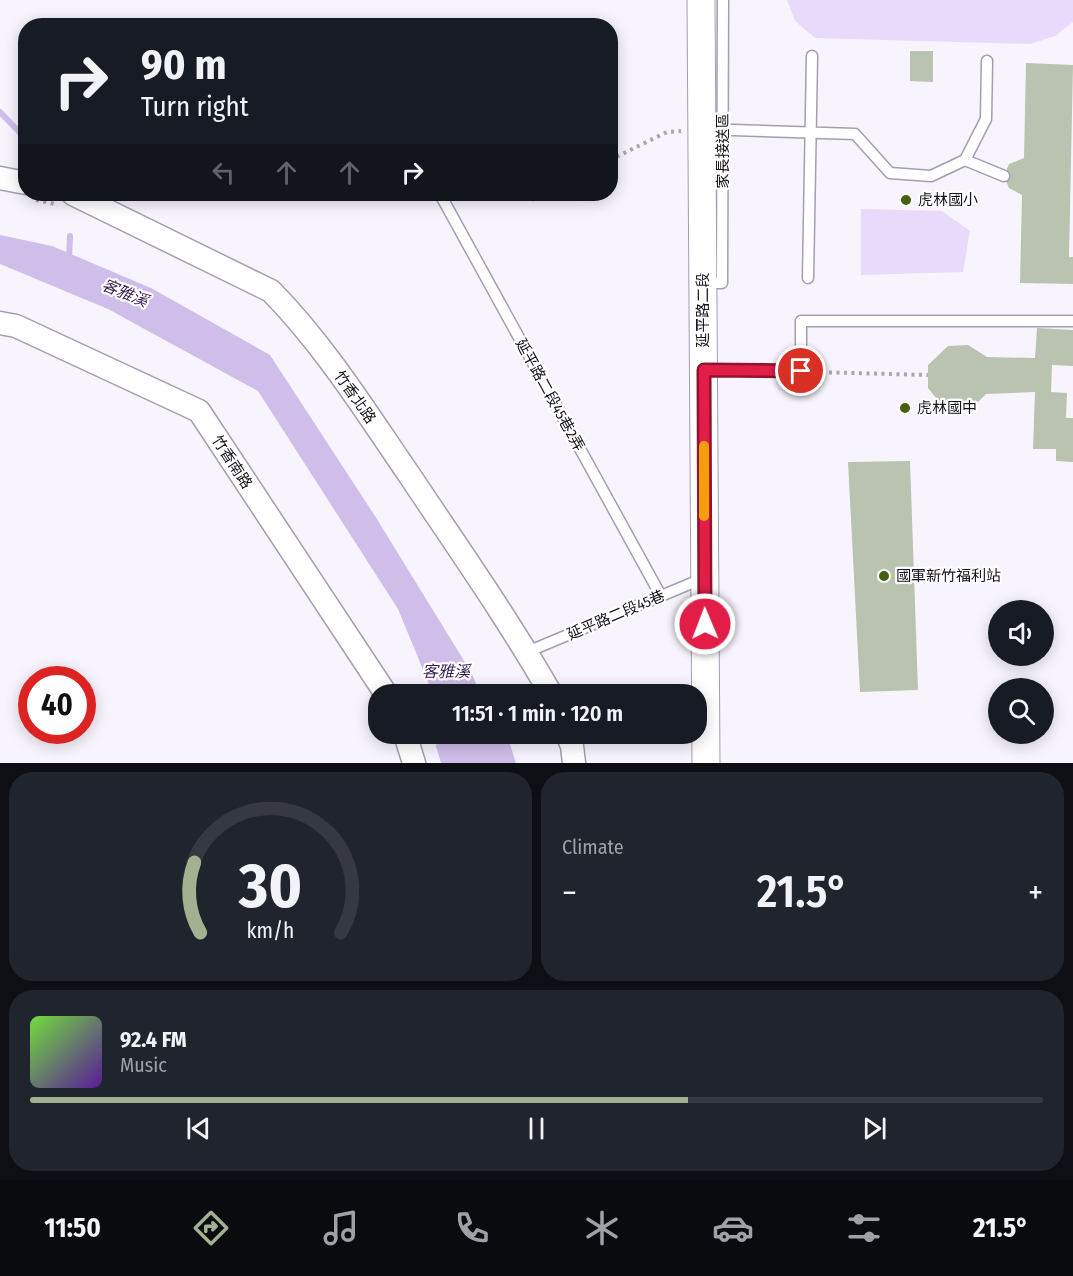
<!DOCTYPE html>
<meta charset="utf-8">
<style>
body{margin:0;font-family:"Fira Sans Condensed","Noto Sans TC",sans-serif;background:#20242c;color:#f1f3f6;height:100vh;display:flex;flex-direction:column;font-size:22px;white-space:nowrap}
*{box-sizing:border-box;margin:0}
p{font-size:20px;color:#9ea1a6}
.icon{flex:none;width:33px;height:33px;fill:none;stroke:currentColor;stroke-width:2;stroke-linecap:round;stroke-linejoin:round}
.map{position:relative;height:763px;overflow:hidden}
.panel{display:flex;flex-direction:column;gap:9px;padding:9px;background:#0d0f14;flex:1}
.panel>*{flex:none}
.hud{position:absolute;left:18px;top:18px;width:600px;height:183px;border-radius:24px;box-shadow:0 3px 15px #0003;background:#171b24;color:#f1f3f6;overflow:hidden}
.tools{position:absolute;left:988px;top:600px;display:grid;gap:12px}
.tools a{display:grid;place-items:center;width:66px;height:66px;border-radius:50%;background:#171b24;box-shadow:0 3px 15px #0003;font-size:30px}
.speed{position:absolute;left:18px;top:666px;display:flex;gap:12px;font-size:30px;font-weight:700;text-align:center}
.speed>*{display:grid;place-content:center;width:78px;height:78px;border-radius:50%;background:#171b24;box-shadow:0 3px 15px #0003;line-height:1}
.speed .limit{border:9px solid #d22;background:#fff;color:#111}
.pin{position:absolute;display:grid;place-items:center;width:51px;height:51px;color:#fff;margin:-26px;border:3px solid #fff;border-radius:50%;box-shadow:0 2px 6px #0007}
.me{position:absolute;width:66px;margin:-33px;rotate:359deg;stroke-linejoin:round;filter:drop-shadow(0 0 4px #0008)}
.turn{display:flex;align-items:center;gap:21px;height:126px;padding:0 24px;font-size:27px}
.turn .icon{width:78px;height:78px;stroke-width:2.5}
.turn b{display:block;font-size:42px;line-height:51px}
.lanes{display:flex;align-items:center;height:57px;padding:0 24px;background:#0003;justify-content:center;gap:30px;direction:ltr}
.lanes .off{opacity:.35}
.big{font-size:45px;font-weight:600;line-height:1.1}
.panel .widget{flex:1;display:flex;flex-direction:column;justify-content:center;gap:9px;min-width:0;padding:0 21px;border-radius:24px;background:#20242c}
.panel .dial{align-items:center;gap:0}
.dial svg{height:156px;overflow:visible;fill:none;stroke:#363941;stroke-width:7;stroke-linecap:round;text-anchor:middle}
.dial text{fill:#f1f3f6;stroke:none}
.song{display:flex;align-items:center;gap:18px}
.cover{width:72px;height:72px;border-radius:9px;background:linear-gradient(135deg,hsl(100 70% 55%),hsl(270 70% 35%))}
.played{height:6px;border-radius:3px;background:linear-gradient(90deg,#a3b190 65%,#363941 65%)}
.keys{display:flex;justify-content:space-around;direction:ltr}
.heat{display:flex;justify-content:space-between;align-items:center;font-size:33px;direction:ltr}
.panel .tiles{flex:1;display:grid;gap:9px;grid-template-columns:1fr 1fr}
.widget:last-child{grid-column:span 2}
.trip{position:absolute;left:368px;top:684px;width:339px;height:60px;border-radius:24px;background:#171b24;box-shadow:0 3px 15px #0003;font-weight:600;line-height:60px;text-align:center}
.dock{display:flex;height:96px;justify-content:space-around;align-items:center;background:#090b0e;color:#9ea1a6}
.dock .icon{width:42px;height:42px}
.dock .on{color:#a3b190}
.dock b{font-size:27px;color:#f1f3f6}
.map>svg:first-child{display:block}
</style>
<div class="map">
<svg width="1073" height="763" viewBox="0 0 1073 763">
<rect width="100%" height="100%" fill="#f8f4fd"/>
<path fill="#e8dafb" d="M787,0H1073V22L1055,36L1030,44L815,38L795,21Z
M861,209L942,211L970,231L963,272L861,275Z"/>
<path fill="#d0beea" d="M0,235L52,246L151,288L270,355L375,516L471,672L481,694H433L398,609L258,391L108,309L0,264Z
M440,734H500L509,741L516,763H441L436,746Z"/>
<g fill="none" stroke-linecap="round" stroke-linejoin="round">
<path stroke="#d0beea" stroke-width="6" d="M0,112L26,139
M69,260L70,236"/>
</g>
<path fill="#b9c3af" d="M910,51H933V82L910,81Z
M1026,63L1073,65L1069,257H1073V284L1020,283L1022,195L1009,188L1004,176L1009,164L1024,158Z
M1037,328L1073,330V366L1052,365L1051,392L1067,393L1066,418H1073V462L1056,461V449H1033L1035,392L986,394L971,409L954,410L940,403L928,388V365L948,346L968,345L987,357L1035,358Z
M910,461L918,690L860,692L848,462Z"/>
<g fill="none" stroke-linecap="round" stroke-linejoin="round">
<g stroke="#a59db1" stroke-width="13">
<path id="service" d="M702,129L855,134L890,173L931,176L965,160L1004,176
M965,160L986,119L987,61
M440,194L661,596
M808,278L812,56
M704,283H722L723,0
M704,370L801,371V321H1073
M527,652L704,578"/>
</g>
<g stroke="#a59db1" stroke-width="25">
<path id="minor" d="M0,178L26,183
M73,194L271,291C325,346 366,412 410,476C458,548 508,619 551,694
M0,323L16,326L199,411L386,694
M405,734L414,763
M567,734L572,746L574,763"/>
</g>
<g stroke="#a59db1" stroke-width="29">
<path id="tertiary" d="M701,0L706,763"/>
</g>
<path stroke="#aaa6af" stroke-width="4" stroke-dasharray="3 4.5" stroke-linecap="butt" d="M610,160L667,132L681,131
M36,200L55,204
M532,200L544,194
M814,372L928,375"/>
<use href="#service" stroke="#fff" stroke-width="10"/>
<use href="#minor" stroke="#fff" stroke-width="22"/>
<use href="#tertiary" stroke="#fff" stroke-width="27"/>
</g>
<g fill="none" stroke-linecap="round" stroke-linejoin="round">
<g stroke="#92132f" stroke-width="15">
<path id="route" d="M705,624L704,370L801,371"/>
</g>
<use href="#route" stroke="#e11d48" stroke-width="10"/>
<path stroke="#f59e0b" stroke-width="10" d="M704,446V516"/>
</g>
<g fill="#436013" stroke="#fff" stroke-width="2">
<circle cx="906" cy="200" r="6"/>
<circle cx="905" cy="408" r="6"/>
<circle cx="884" cy="576" r="6"/>
</g>
<g text-anchor="middle" dominant-baseline="central" stroke-width="4.5" stroke-linejoin="round" paint-order="stroke">
<g font-size="15" fill="#151219" stroke="#fff">
<text transform="translate(723 151) rotate(-90)">家長接送區</text>
<text transform="translate(703 310) rotate(-90)">延平路二段</text>
<text transform="translate(550 395) rotate(61)">延平路二段45巷2弄</text>
<text transform="translate(355 397) rotate(55)">竹香北路</text>
<text transform="translate(232 462) rotate(57)">竹香南路</text>
<text transform="translate(616 615) rotate(-23)">延平路二段45巷</text>
</g>
<g font-size="15" fill="#151219" stroke="#fff" text-anchor="start">
<text x="918" y="200">虎林國小</text>
<text x="917" y="408">虎林國中</text>
<text x="896" y="576">國軍新竹福利站</text>
</g>
<g font-size="16" font-style="italic" fill="#371d52" stroke="#fff">
<text transform="translate(125 293) rotate(22)">客雅溪</text>
<text x="446" y="671">客雅溪</text>
</g>
</g>
</svg>
<div class="tools">
<a><svg class="icon" aria-label="sound" viewBox="0 0 24 24"><path d="M4 9h4l5-4v14l-5-4H4zM17 9q2 3 0 6"/></svg></a>
<a><svg class="icon" aria-label="search" viewBox="0 0 24 24"><circle cx="10" cy="10" r="6"/><path d="M15 15l6 6"/></svg></a>
</div>
<div class="speed"><div class="limit">40</div></div>
<div class="pin" style="left:801px;top:371px;background:#d93025"><svg class="icon" aria-label="arrive" viewBox="0 0 24 24"><path d="M6 21V4h12l-3 4 3 4H6"/></svg></div>
<svg class="me" style="left:705px;top:624px" viewBox="-20 -20 40 40"><circle r="17" fill="#e11d48" stroke="#fff" stroke-width="3"/><path d="M0-11L8 9 0 5-8 9z" fill="#fff"/></svg>
<div class="trip">11:51 · 1 min · 120 m</div>
<div class="hud">
<div class="turn"><svg class="icon" aria-label="right" viewBox="0 0 24 24"><path d="M7 20v-9h11M14 6l5 5-5 5"/></svg><div><b>90 m</b>Turn right</div></div>
<div class="lanes"><svg class="icon off" aria-label="left" viewBox="0 0 24 24"><path d="M17 20v-9H6M10 6l-5 5 5 5"/></svg><svg class="icon off" aria-label="ahead" viewBox="0 0 24 24"><path d="M12 20V5M6 11l6-6 6 6"/></svg><svg class="icon off" aria-label="ahead" viewBox="0 0 24 24"><path d="M12 20V5M6 11l6-6 6 6"/></svg><svg class="icon" aria-label="right" viewBox="0 0 24 24"><path d="M7 20v-9h11M14 6l5 5-5 5"/></svg></div>
</div>
</div>
<section class="panel">
<div class="tiles">
<div class="widget dial"><svg viewBox="0 0 100 80">
<path d="M14 69A42 42 0 1 1 86 69"/>
<path d="M14 69A42 42 0 0 1 11 33" stroke="#a3b190"/>
<text x="50" y="56" font-size="32" font-weight="700">30</text>
<text x="50" y="72" font-size="11">km/h</text>
</svg></div>
<div class="widget"><p>Climate</p>
<div class="heat"><a>−</a><b class="big">21.5°</b><a>+</a></div>
</div>
<div class="widget">
<div class="song"><i class="cover"></i><div><b>92.4 FM</b><p>Music</p></div></div>
<div class="played"></div>
<div class="keys"><svg class="icon" aria-label="previous" viewBox="0 0 24 24"><path d="M18 5L8 12l10 7zM5 5v14"/></svg><svg class="icon" aria-label="pause" viewBox="0 0 24 24"><path d="M8 5v14M16 5v14"/></svg><svg class="icon" aria-label="next" viewBox="0 0 24 24"><path d="M6 5l10 7-10 7zM19 5v14"/></svg></div>
</div>
</div>
</section>
<nav class="dock">
<b>11:50</b>
<svg class="icon on" aria-label="directions" viewBox="0 0 24 24"><path d="M12 3l9 9-9 9-9-9zM9 14v-3h6M13 9l2 2-2 2"/></svg>
<svg class="icon" aria-label="music" viewBox="0 0 24 24"><path d="M9 18V5l10-2v13"/><circle cx="6" cy="18" r="3"/><circle cx="16" cy="16" r="3"/></svg>
<svg class="icon" aria-label="phone" viewBox="0 0 24 24"><path d="M5 4h4l2 5-3 2q2 4 5 5l2-3 5 2v4C11 20 4 13 5 4z"/></svg>
<svg class="icon" aria-label="climate" viewBox="0 0 24 24"><path d="M12 3v18M4 7l16 10M4 17L20 7"/></svg>
<svg class="icon" aria-label="car" viewBox="0 0 24 24"><path d="M5 17H2v-5l4-1 3-4h7l3 4 3 1v5h-3M9 17h6M6 11h13"/><circle cx="7" cy="17" r="2"/><circle cx="17" cy="17" r="2"/></svg>
<svg class="icon" aria-label="filters" viewBox="0 0 24 24"><path d="M4 7h16M4 17h16"/><circle cx="9" cy="7" r="2"/><circle cx="15" cy="17" r="2"/></svg>
<b>21.5°</b>
</nav>
